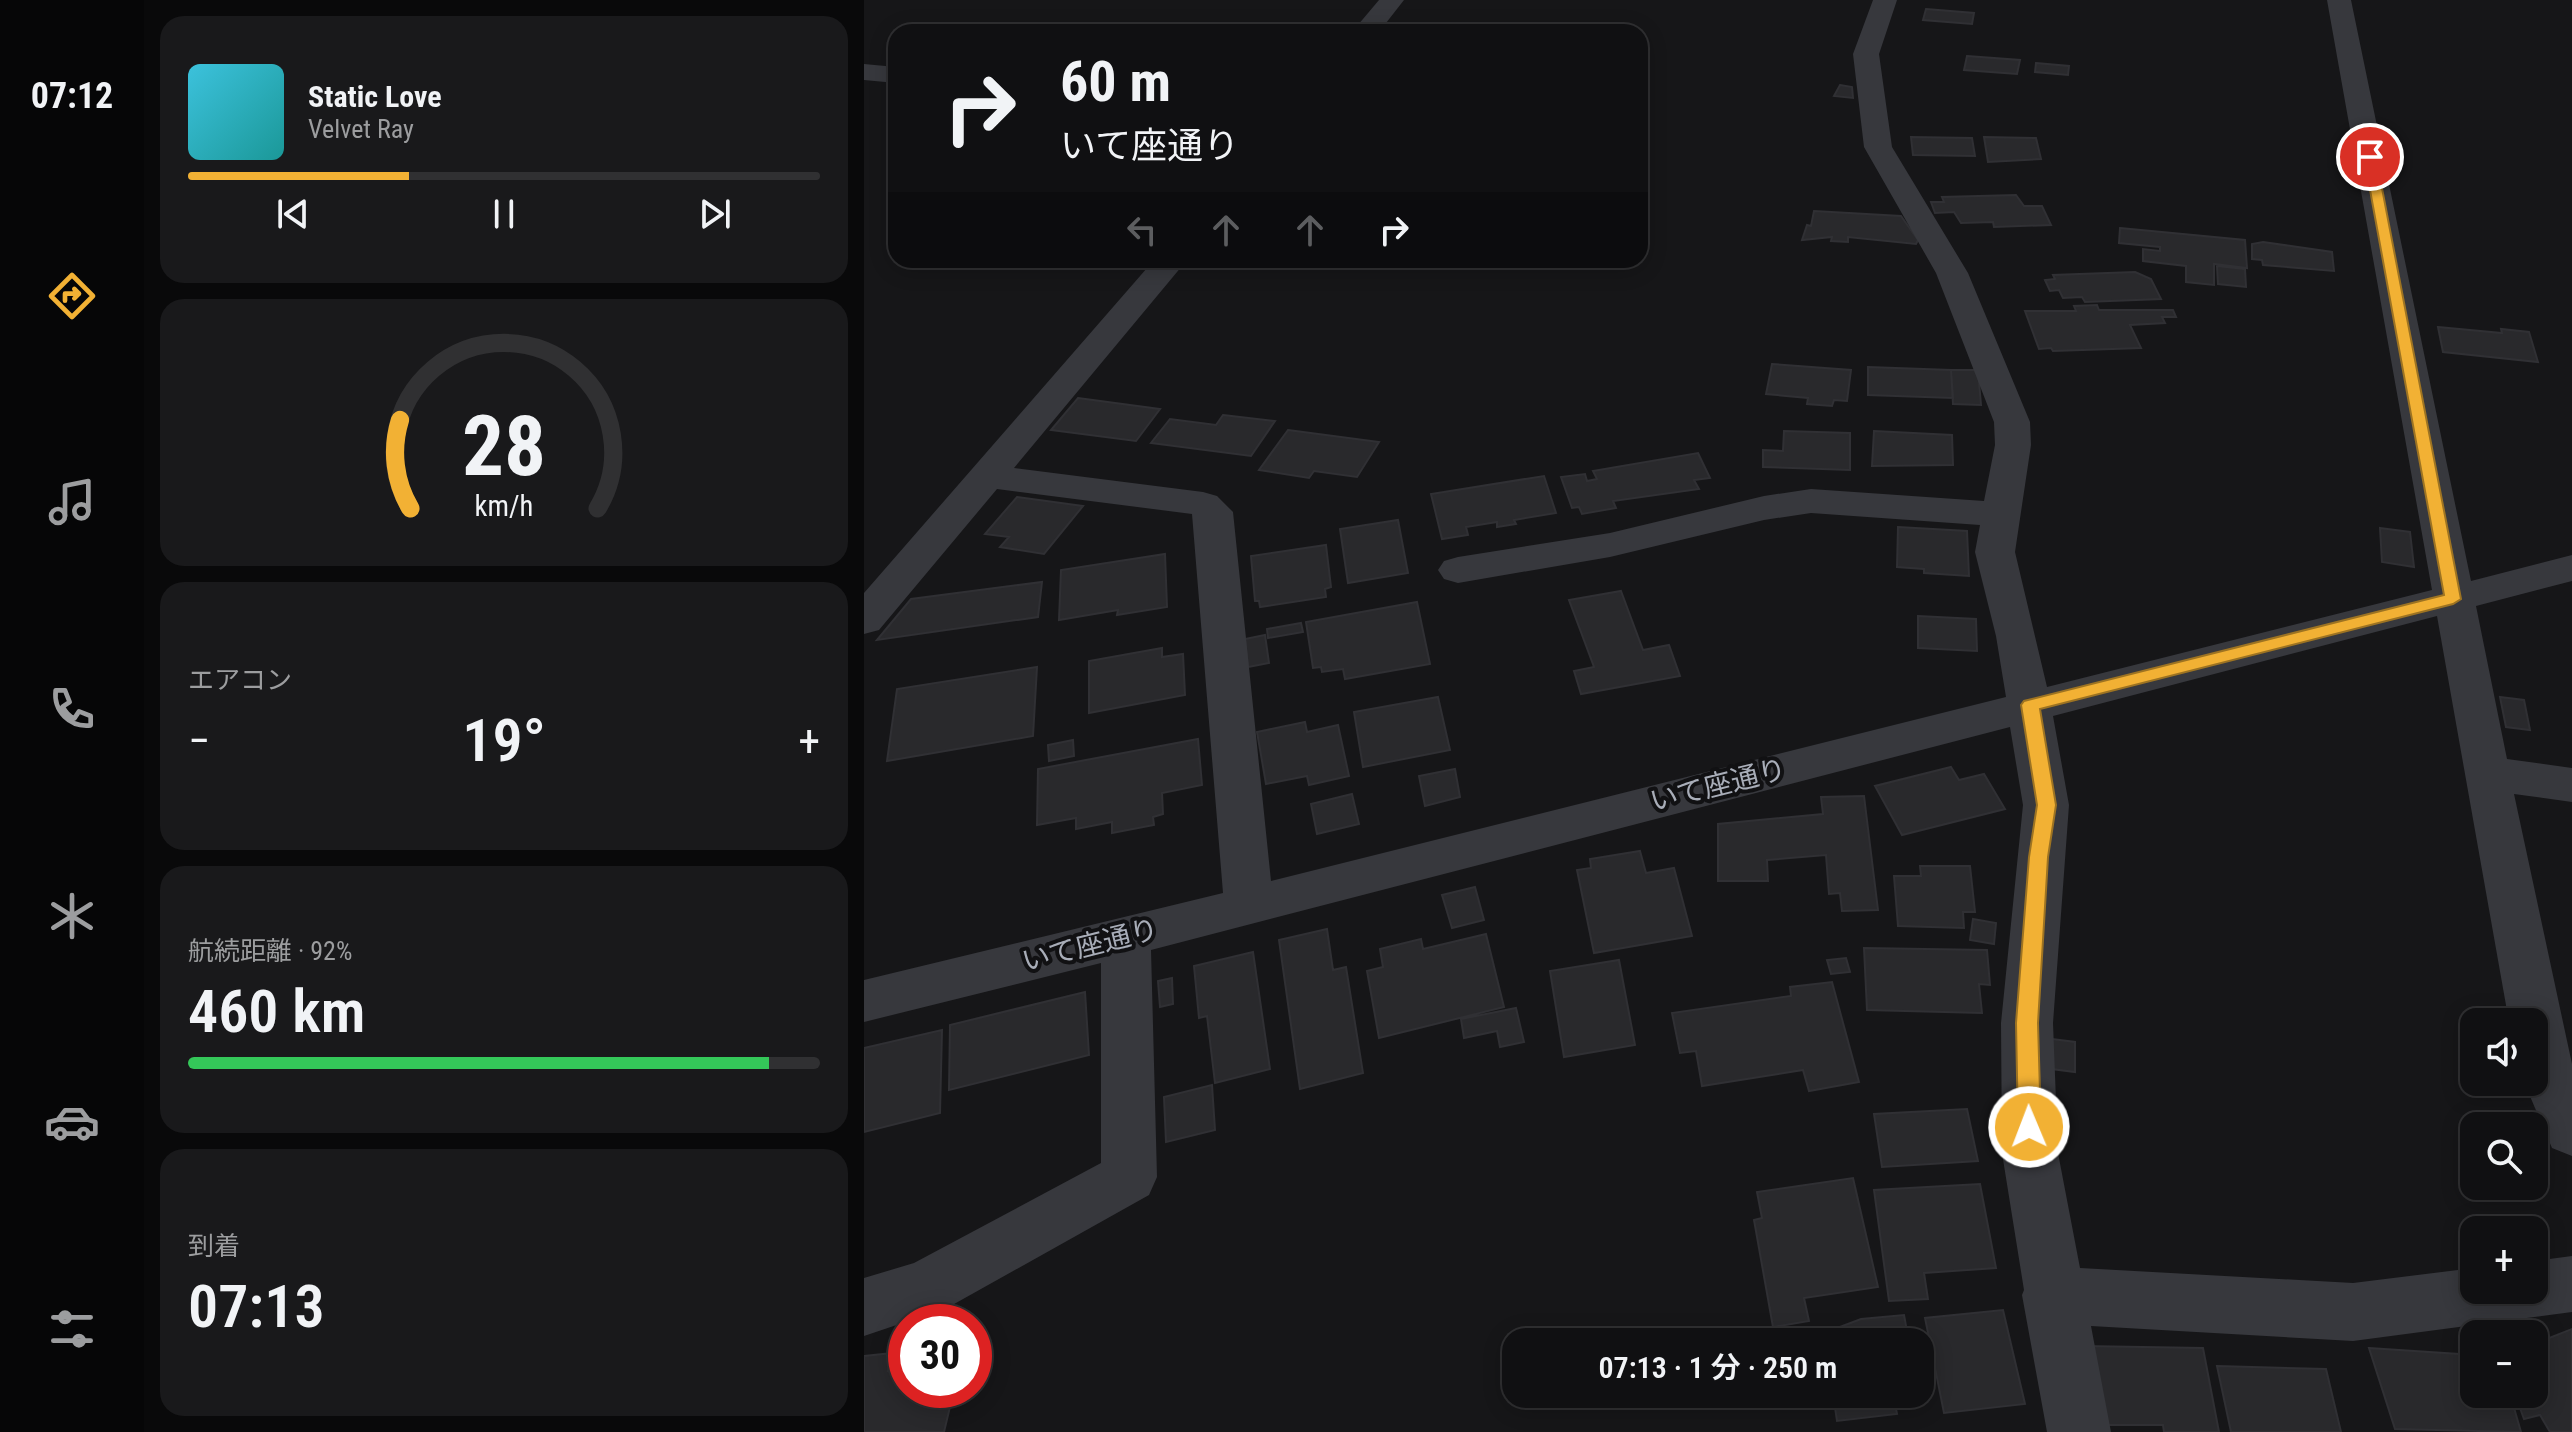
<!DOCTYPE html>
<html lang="ja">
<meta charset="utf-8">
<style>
body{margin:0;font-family:"Roboto Condensed","Noto Sans JP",sans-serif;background:#19191b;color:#f1f3f6;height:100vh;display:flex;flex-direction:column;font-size:30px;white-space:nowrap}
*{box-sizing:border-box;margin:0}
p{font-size:26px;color:#9c9d9f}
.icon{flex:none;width:44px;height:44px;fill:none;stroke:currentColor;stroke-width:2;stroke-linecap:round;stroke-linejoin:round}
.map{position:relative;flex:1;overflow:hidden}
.side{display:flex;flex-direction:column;gap:16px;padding:16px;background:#09090a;width:720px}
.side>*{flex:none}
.top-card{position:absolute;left:24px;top:24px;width:760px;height:244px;border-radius:24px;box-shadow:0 4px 20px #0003,0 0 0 2px #303032;background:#101012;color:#f1f3f6;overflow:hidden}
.tools{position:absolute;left:1596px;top:1008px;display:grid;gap:16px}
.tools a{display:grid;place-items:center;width:88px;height:88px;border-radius:16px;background:#101012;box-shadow:0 4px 20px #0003,0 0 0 2px #303032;font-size:40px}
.speed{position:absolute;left:24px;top:1304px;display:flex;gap:16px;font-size:40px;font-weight:700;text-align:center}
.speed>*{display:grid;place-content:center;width:104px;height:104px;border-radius:50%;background:#101012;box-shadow:0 4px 20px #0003,0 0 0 2px #303032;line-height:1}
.speed .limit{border:12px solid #d22;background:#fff;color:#111}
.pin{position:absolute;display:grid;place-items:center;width:68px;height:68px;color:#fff;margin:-34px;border:4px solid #fff;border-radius:50%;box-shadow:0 2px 8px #0007}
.me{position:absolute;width:88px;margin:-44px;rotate:359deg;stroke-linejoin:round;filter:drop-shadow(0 0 6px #0008)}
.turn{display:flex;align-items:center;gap:28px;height:168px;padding:0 40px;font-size:36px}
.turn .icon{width:104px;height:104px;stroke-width:2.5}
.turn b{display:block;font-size:56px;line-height:68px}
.lanes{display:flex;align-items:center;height:76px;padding:0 40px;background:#0003;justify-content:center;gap:40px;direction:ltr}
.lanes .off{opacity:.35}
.big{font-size:60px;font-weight:600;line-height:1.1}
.side .widget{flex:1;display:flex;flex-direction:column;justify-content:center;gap:12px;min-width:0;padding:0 28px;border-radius:24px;background:#19191b}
.side .dial{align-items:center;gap:0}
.dial svg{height:208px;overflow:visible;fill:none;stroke:#303032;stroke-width:7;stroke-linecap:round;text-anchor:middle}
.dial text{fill:#f1f3f6;stroke:none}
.song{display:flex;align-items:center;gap:24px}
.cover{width:96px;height:96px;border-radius:12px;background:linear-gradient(135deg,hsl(190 70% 55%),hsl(180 70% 35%))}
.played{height:8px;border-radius:4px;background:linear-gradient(90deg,#f2b134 35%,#303032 35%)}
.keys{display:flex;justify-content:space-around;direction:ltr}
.heat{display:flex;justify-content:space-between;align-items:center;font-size:44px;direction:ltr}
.charge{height:12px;border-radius:6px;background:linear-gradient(90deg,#34c759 92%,#303032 0)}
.trip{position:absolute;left:638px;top:1328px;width:432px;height:80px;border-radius:24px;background:#101012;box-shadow:0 4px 20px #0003,0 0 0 2px #303032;font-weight:600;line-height:80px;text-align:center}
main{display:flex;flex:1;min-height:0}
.tab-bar{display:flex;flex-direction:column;width:144px;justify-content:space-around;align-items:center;background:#060607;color:#9c9d9f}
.tab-bar .icon{width:56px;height:56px}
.tab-bar .on{color:#f2b134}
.tab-bar b{font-size:36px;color:#f1f3f6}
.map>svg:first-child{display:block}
</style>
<main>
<nav class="tab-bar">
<b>07:12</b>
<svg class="icon on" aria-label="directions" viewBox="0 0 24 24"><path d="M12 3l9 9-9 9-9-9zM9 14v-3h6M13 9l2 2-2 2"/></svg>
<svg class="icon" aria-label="music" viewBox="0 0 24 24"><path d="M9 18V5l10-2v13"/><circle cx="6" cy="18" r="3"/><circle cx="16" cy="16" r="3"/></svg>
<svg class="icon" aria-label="phone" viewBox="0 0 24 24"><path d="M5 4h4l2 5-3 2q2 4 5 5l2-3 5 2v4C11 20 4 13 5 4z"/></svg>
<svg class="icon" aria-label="climate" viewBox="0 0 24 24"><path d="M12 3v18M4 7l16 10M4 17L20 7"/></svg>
<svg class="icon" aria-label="car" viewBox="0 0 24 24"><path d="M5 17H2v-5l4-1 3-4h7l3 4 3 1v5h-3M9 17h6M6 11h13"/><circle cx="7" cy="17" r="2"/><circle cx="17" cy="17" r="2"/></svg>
<svg class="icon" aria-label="filters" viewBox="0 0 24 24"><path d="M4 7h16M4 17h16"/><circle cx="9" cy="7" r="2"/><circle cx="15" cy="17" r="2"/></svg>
</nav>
<section class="side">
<div class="widget">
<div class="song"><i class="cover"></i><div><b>Static Love</b><p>Velvet Ray</p></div></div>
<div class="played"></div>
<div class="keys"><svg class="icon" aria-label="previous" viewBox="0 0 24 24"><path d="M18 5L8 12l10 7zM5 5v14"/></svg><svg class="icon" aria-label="pause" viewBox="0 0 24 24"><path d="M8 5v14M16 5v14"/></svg><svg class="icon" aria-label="next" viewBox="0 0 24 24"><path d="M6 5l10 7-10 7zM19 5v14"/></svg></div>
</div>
<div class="widget dial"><svg viewBox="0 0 100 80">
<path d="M14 69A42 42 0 1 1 86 69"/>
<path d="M14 69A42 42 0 0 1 10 35" stroke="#f2b134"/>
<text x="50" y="56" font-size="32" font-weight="700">28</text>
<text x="50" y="72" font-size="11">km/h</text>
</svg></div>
<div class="widget"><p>エアコン</p>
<div class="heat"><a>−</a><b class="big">19°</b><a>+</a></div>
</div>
<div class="widget"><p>航続距離 · 92%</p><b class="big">460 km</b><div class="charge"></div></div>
<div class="widget"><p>到着</p><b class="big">07:13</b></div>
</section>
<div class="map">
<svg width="1708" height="1432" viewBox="0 0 1708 1432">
<rect width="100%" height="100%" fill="#161618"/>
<path fill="#29292c" stroke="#303034" stroke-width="2" d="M1062,9L1110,13L1108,24L1059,20Z
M1103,56L1156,60L1153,74L1100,70Z
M1172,63L1205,66L1204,75L1171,72Z
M976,85L988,87L989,98L970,96Z
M1047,137L1108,138L1111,156L1049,155Z
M1120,137L1172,138L1177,159L1124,162Z
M1152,195L1160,206H1178L1187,225L1130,227L1129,222L1097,223L1090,212L1071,213L1067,202H1080L1078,197Z
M950,211L1037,216L1054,240L1052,244L984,237V242L967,241L968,237L938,240L943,225L947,226Z
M1256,228L1381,240L1383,268L1350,264V285L1322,282V266L1279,261V249L1296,251V247L1255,243Z
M1399,242L1468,252L1470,271L1399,265L1398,260L1388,259V244Z
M1353,266L1381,269L1382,287L1354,284Z
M1271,272L1287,279L1297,299L1221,302L1218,297L1199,298L1195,290L1186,291L1181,280L1191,279L1189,275Z
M1233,305L1235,310H1309L1312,317H1298L1301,323L1266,325L1277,348L1189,351L1187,348L1175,349L1161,311H1212L1210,306Z
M1574,327L1638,333L1637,329L1665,332L1674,362L1579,352Z
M908,364L987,370L983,401L970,400L968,406L943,404L944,398L902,394Z
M1004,367L1087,370L1089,398L1004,395Z
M1087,370H1114L1117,405L1089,404Z
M214,398L296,409L272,441L187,430Z
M359,415L411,421L387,456L287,443L306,419L352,425Z
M424,430L515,442L493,477L450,471L445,478L395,470Z
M920,431L986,433V470L899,467V450L919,451Z
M1010,431L1088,435L1089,465L1008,466Z
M834,453L846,478L830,480L835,489L749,501L752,508L718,514L715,507L708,508L697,477L721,474L723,481L733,479L729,471Z
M680,476L692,513L650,520L652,524L633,527V522L602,527L604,535L578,539L567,494Z
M153,497L219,506L180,554L136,547L145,537L121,534Z
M534,520L544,573L484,583L476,529Z
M1034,527L1103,531L1105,576L1060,573V569L1033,567Z
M1516,528L1546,532L1550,567L1518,562Z
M462,545L467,587L461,589L462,597L396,607L395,601H391L387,556Z
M301,554L303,607L253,615L254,610L195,620L197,570Z
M178,582L174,617L13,640L47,599Z
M757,591L779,650L805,645L816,676L717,694L710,671L730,667L705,600Z
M553,602L566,664L481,679L479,669L458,672L457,667L449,668L442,622Z
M1054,616L1112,619L1113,651L1054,648Z
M437,623L439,632L404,638L403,629Z
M401,635L405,663L384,667L381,639Z
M298,648V657L319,654L321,695L225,713V661Z
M173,667L169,736L23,761L33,689Z
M574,697L586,750L499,767L490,712Z
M1636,697L1660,700L1666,730L1642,727Z
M441,722L443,732L474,725L485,776L445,785L443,776L402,784L393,732Z
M334,739L338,785L298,793L299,814L289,817L290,825L248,833V822L212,829V818L173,825L174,769Z
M209,740L210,756L185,761L184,745Z
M1087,767L1095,780L1120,774L1141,809L1038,835L1011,786Z
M591,769L596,797L561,806L555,776Z
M488,794L495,824L453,834L447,804Z
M1000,796L1014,910L978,911L976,893L965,894L962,855L903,860L904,881H854V824L959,814L957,797Z
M776,851L782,873L810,868L828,936L730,953L713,870L727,868L726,859Z
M1056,866H1106L1111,912H1099L1100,928L1034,926L1030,876H1057Z
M611,887L620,920L588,928L578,895Z
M1109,919L1132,923L1130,944L1106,940Z
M463,929L469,970L482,967L499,1073L436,1089L415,940Z
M622,934L640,1007L515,1038L503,971L519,967L516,949L557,939L559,949Z
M1000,948L1123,950L1126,985L1115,984L1118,1013L1003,1010Z
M389,952L406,1069L351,1083L343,1016L335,1018L330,966Z
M982,958L986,972L967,974L963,960Z
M755,960L771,1045L700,1057L686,971Z
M308,978L309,1004L296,1007L294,981Z
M968,982L995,1082L945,1091L939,1070L838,1086L832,1051L816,1053L808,1013L927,996L926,987Z
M221,992L225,1055L85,1090L86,1025Z
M652,1008L660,1042L636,1047L633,1031L600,1038L597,1019Z
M78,1030L76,1113L0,1132V1048Z
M1188,1039L1211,1042V1072L1188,1069Z
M348,1085L351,1130L302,1142L300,1097Z
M1103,1109L1114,1161L1018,1167L1010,1114Z
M989,1178L1014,1287L940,1298L945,1321L909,1327L890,1220L898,1218L893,1192Z
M1116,1184L1132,1268L1060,1273L1064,1299L1025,1301L1010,1190Z
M1139,1310L1161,1404L1080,1413L1061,1318Z
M1040,1315L1045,1342H961L960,1333L997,1319Z
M1708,1329V1432H1686L1676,1415L1660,1419L1651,1394H1670V1344Z
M1219,1346L1339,1348L1355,1432H1300L1299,1425H1230Z
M1505,1348L1610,1355V1394H1646L1657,1432L1531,1429Z
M29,1353L24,1371L42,1370V1390H90L80,1432H0V1356Z
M1353,1366L1462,1369L1477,1432H1367Z
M969,1394H1029L1033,1414L973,1421Z"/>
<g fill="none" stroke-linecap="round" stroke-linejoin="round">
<path fill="#37383d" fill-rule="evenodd" d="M515,0H540L515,32H488Z
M1009,0H1033L1015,54L1028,147L1104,273L1166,422L1167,445L1151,552L1183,687L1568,590L1463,0H1487L1607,581L1708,555V581L1612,606L1643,759L1708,768V802L1650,794L1708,1064V1156L1688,1148L1660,1082H1670V1022H1645L1573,616L1189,716L1205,805L1189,1023L1194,1153L1216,1268L1489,1283L1610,1268V1290H1670V1261L1708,1256V1312L1489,1341L1227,1326L1247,1432H1183L1158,1295L1160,1290L1138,1153L1137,1023L1159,805L1146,727L287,950L293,1177L285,1195L83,1308L0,1336V1278L50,1263L237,1163V963L0,1022V980L359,893L328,514L133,489L15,630L0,634V593L290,260H323L150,468L339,492L353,496L369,512L407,881L1142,697L1132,636L1111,552L1116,525L947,513L900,520L746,557L594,583L580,579L574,570L580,561L594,557L746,533L900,496L947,489L1120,501L1131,445L1130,422L1072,273L1000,147L989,54Z
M0,64L32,67V83L0,80Z"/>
</g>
<path fill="#f2b134" stroke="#9d7322" stroke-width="2" d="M1506,153L1512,157L1597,599L1589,604L1176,709L1192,805L1184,857L1174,1023L1177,1127L1173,1134L1165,1137L1157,1134L1154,1127L1152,1023L1165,857L1173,805L1157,705L1160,701L1580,595L1500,157Z"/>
<g text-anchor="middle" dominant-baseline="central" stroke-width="8" stroke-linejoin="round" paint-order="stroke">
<g font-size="28" fill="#a8adb8" stroke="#111113">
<text transform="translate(854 785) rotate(-14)">いて座通り</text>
<text transform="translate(226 945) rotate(-14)">いて座通り</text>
</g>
</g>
</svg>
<div class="tools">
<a><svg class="icon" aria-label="sound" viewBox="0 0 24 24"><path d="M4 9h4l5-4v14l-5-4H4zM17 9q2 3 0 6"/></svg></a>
<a><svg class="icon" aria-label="search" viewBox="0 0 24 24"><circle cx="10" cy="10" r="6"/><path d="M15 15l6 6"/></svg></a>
<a>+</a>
<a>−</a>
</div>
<div class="speed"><div class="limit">30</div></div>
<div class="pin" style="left:1506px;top:157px;background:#d93025"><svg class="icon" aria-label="arrive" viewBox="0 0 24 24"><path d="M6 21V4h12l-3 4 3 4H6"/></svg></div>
<svg class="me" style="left:1165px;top:1127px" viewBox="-20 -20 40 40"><circle r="17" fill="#f2b134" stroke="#fff" stroke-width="3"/><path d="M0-11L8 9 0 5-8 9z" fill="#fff"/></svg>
<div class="trip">07:13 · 1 分 · 250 m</div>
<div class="top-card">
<div class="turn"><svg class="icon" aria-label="right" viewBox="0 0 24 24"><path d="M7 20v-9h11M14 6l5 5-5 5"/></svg><div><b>60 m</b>いて座通り</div></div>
<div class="lanes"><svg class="icon off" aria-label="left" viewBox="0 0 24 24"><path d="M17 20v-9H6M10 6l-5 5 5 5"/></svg><svg class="icon off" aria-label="ahead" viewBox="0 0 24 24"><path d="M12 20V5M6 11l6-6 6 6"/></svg><svg class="icon off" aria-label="ahead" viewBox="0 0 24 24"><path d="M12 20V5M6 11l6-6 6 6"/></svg><svg class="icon" aria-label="right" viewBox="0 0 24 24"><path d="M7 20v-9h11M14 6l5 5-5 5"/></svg></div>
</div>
</div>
</main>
